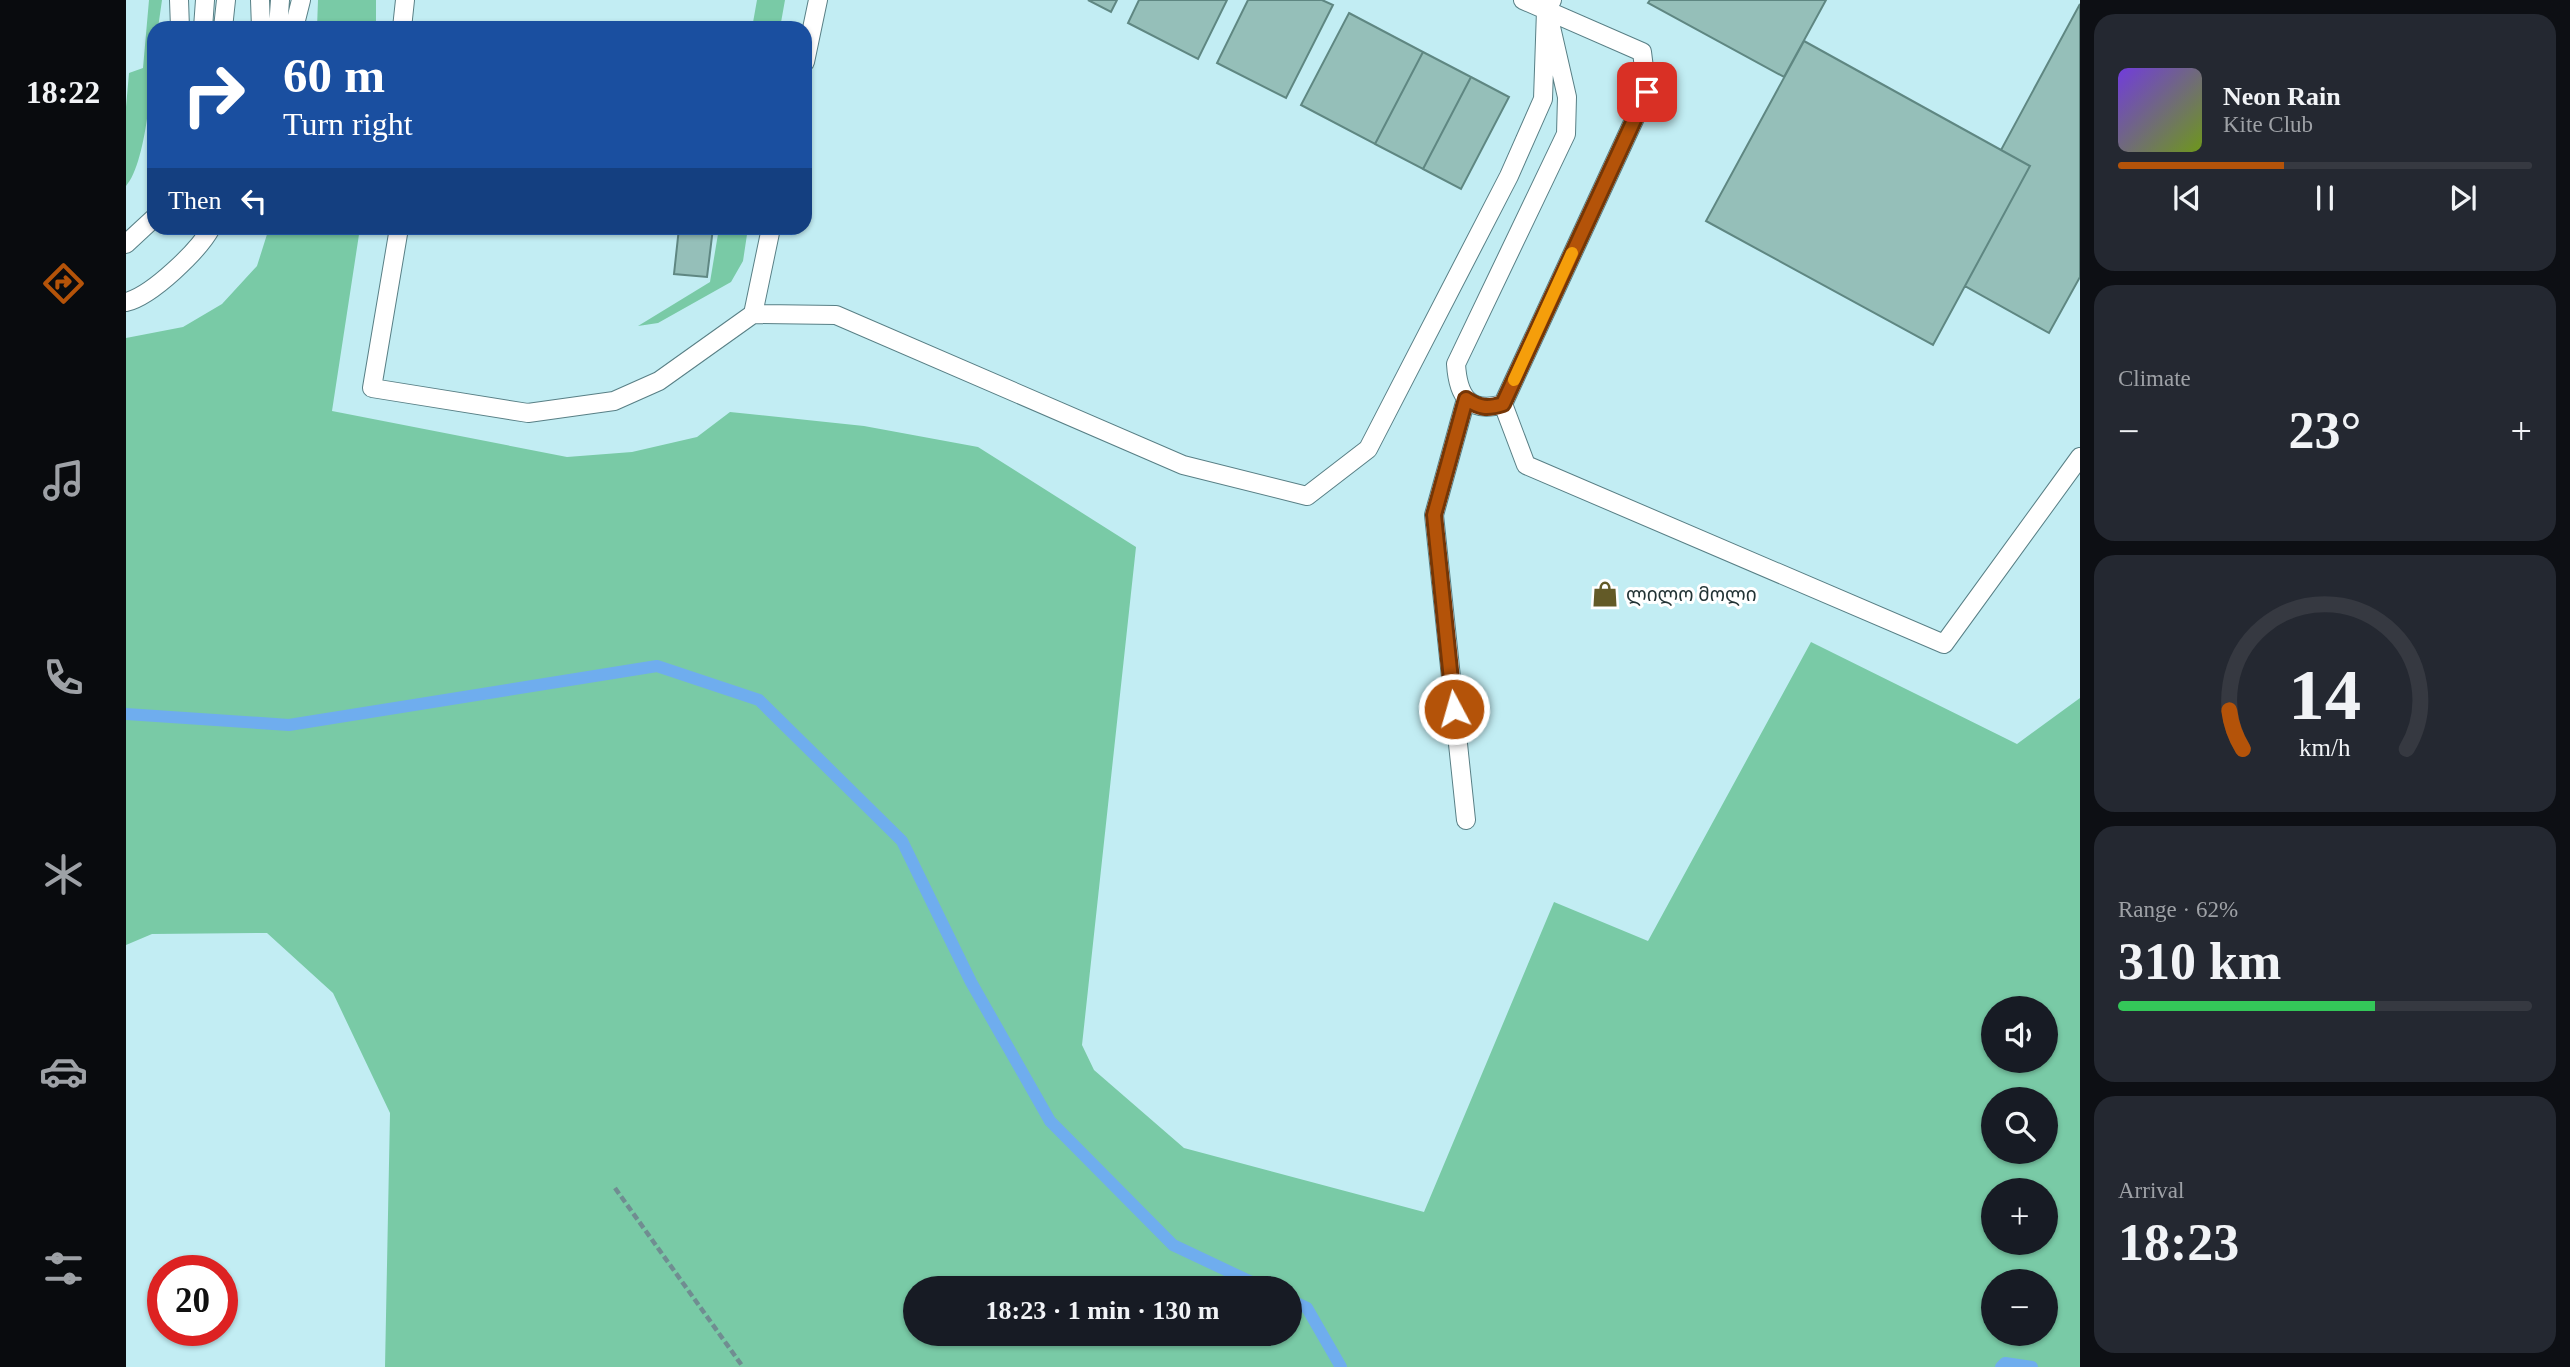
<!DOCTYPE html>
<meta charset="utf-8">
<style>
body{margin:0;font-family:"Times New Roman","Noto Sans Georgian",serif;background:#242831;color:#f1f3f6;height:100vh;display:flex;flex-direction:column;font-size:26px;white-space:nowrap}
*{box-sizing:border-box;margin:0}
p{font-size:23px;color:#9ea1a6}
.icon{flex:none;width:38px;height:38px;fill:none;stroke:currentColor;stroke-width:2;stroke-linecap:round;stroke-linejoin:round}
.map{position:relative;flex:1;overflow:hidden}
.panel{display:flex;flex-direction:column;gap:14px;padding:14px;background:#0d0f14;width:490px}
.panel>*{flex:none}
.hud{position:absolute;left:21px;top:21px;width:665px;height:214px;border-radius:21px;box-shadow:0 2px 5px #0004;background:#1a4fa0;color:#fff;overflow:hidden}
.fabs{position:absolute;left:1855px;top:996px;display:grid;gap:14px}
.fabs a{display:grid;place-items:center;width:77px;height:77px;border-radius:50%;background:#171b24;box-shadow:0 2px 5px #0004;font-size:35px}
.speed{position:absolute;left:21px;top:1255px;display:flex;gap:14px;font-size:35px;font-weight:700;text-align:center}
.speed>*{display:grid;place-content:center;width:91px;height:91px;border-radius:50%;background:#171b24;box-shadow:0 2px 5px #0004;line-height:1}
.speed .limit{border:10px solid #d22;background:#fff;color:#111}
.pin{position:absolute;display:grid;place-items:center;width:60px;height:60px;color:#fff;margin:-30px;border-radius:14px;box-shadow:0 4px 10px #0006}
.me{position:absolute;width:77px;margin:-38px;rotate:354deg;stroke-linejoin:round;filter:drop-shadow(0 0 5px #0008)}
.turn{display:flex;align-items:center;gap:24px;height:147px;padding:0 21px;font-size:32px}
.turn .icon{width:91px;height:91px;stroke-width:2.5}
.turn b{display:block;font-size:49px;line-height:60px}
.then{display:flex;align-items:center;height:66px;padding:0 21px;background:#0003;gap:14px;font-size:26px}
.big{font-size:52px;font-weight:700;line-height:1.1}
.panel .widget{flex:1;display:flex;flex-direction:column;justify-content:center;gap:10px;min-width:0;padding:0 24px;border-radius:21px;background:#242831}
.panel .dial{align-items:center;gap:0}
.dial svg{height:182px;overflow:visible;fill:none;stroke:#363941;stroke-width:7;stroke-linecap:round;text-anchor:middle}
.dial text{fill:#f1f3f6;stroke:none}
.song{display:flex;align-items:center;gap:21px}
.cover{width:84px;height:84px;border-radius:10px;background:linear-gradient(135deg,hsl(260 70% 55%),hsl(80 70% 35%))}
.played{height:7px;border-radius:4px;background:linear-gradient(90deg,#b45309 40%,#363941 40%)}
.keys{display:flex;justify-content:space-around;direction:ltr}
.heat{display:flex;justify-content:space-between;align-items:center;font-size:38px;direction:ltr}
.charge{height:10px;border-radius:5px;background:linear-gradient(90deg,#34c759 62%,#363941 0)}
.trip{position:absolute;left:777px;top:1276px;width:399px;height:70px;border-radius:35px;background:#171b24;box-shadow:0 2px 5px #0004;font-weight:700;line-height:70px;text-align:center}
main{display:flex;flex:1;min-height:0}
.tab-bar{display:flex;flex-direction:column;width:126px;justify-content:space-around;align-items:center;background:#090b0e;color:#9ea1a6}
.tab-bar .icon{width:49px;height:49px}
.tab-bar .on{color:#b45309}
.tab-bar b{font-size:32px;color:#f1f3f6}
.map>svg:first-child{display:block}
</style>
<main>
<nav class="tab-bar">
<b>18:22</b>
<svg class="icon on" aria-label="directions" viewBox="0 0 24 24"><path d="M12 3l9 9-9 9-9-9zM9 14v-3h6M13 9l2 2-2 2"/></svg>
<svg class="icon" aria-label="music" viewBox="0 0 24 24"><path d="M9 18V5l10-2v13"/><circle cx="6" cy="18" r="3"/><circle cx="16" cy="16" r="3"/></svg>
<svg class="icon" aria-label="phone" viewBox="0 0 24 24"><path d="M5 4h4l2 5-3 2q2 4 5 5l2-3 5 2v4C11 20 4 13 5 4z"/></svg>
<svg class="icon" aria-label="climate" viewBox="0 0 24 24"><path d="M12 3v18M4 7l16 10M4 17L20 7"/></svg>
<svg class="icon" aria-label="car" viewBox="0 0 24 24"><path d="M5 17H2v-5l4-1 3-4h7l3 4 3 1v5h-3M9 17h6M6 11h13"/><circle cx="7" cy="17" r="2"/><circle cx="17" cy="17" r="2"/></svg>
<svg class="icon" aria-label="filters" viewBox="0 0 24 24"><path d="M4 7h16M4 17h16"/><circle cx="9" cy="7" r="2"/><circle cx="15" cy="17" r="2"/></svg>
</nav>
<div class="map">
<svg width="1954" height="1367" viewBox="0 0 1954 1367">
<rect width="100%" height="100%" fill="#c2edf3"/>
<path fill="#79caa6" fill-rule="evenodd" d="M23,0H36L32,28H28C28,63 22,162 0,186V107L3,73L17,68Z
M192,0H250V28H191Z
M631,0H659L654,28H626Z
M143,228H234L206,411L441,457L506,452L571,437L604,412L738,426L852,447L1010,547L956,1045L968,1070L1058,1148L1298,1212L1428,902L1522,941L1685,642L1891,744L1954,698V1367H259L264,1113L207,993L141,933L26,934L0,945V338L57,327L96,304L131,266ZM1920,1008V1060H1867V1008ZM1920,1099V1152H1867V1099ZM1920,1190V1242H1867V1190ZM1867,1281H1920V1334H1867ZM1164,1288V1334H789V1288Z
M593,228H622L617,261L605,282L532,323L512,326L584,282Z"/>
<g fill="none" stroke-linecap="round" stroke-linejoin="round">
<path stroke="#6fadee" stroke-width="12" d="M0,714L163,725L531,666L633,700L776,841L845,982L924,1121L1047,1245L1138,1288
M1164,1300L1181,1308L1215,1367
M1875,1367L1879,1363L1906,1367"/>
</g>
<path fill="#95bfb9" stroke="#5f8782" stroke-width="2" d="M962,0H991L985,12Z
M1013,0H1101L1072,59L1002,23Z
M1122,0H1196L1207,5L1160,98L1091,63Z
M1524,0H1700L1658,77L1522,3Z
M1954,4V277L1923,333L1839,286L1904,166L1875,150Z
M1223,13L1297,52L1249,144L1175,105Z
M1678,41L1904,166L1807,345L1580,221Z
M1297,52L1345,77L1297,169L1249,144Z
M1345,77L1383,97L1335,189L1297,169Z
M553,228H587L581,277L548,274Z"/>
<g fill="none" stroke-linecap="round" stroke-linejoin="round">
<g stroke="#587f85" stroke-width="20">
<path id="lane" d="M53,0L54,28
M134,0L135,28
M1397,0L1516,52L1521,92L1377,404L1400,465L1818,644L1954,457
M77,28L79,0
M97,28L100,0
M152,28L154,0
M168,28L175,0
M276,28L279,0
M679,62L692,0
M273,228L246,388L402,413L488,401L533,381L627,314L710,315L1057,465L1181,496L1242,449L1383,176L1417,99L1420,10L1426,0
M0,244L28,218
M0,302C26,296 73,250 85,228
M627,314L645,228
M1340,399L1308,515L1340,820
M1377,404C1343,414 1332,396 1330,364L1440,134L1441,97L1425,27"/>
</g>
<path stroke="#708d91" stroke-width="4.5" stroke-dasharray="7 3.5" stroke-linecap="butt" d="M489,1188L617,1367"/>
<use href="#lane" stroke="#fff" stroke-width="18"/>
</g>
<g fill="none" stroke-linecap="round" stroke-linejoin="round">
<g stroke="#753606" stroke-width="18">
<path id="route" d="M1328,709L1308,515L1340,399C1354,408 1361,409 1377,404L1521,92"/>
</g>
<use href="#route" stroke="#b45309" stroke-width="12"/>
<path stroke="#f59e0b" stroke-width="12" d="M1388,380L1446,253"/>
</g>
<defs>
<g id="shop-bare" transform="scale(2.1)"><path d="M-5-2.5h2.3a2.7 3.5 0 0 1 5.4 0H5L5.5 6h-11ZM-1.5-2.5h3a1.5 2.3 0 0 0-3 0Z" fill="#635a27" stroke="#fff" stroke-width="2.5" paint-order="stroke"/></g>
</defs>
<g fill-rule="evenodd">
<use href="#shop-bare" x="1479" y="594"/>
</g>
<g text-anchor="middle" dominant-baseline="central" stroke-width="6" stroke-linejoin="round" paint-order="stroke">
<g font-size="19" fill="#223335" stroke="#fff" text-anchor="start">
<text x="1500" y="594">ლილო მოლი</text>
</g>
</g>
</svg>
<div class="fabs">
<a><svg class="icon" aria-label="sound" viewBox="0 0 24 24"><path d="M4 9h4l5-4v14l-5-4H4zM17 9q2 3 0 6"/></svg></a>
<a><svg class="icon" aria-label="search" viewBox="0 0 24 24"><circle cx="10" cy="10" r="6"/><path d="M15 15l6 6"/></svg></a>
<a>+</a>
<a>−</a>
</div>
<div class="speed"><div class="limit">20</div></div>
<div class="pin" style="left:1521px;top:92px;background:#d93025"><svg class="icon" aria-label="arrive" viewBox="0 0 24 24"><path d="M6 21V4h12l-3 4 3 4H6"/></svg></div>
<svg class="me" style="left:1328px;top:709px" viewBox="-20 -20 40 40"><circle r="17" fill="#b45309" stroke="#fff" stroke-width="3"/><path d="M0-11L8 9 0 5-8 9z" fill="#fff"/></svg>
<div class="trip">18:23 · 1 min · 130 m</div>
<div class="hud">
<div class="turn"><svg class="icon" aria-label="right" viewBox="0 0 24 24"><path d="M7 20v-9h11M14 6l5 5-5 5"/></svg><div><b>60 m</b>Turn right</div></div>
<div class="then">Then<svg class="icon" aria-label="left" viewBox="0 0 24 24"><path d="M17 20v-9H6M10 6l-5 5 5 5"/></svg></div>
</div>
</div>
<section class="panel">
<div class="widget">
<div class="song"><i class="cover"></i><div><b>Neon Rain</b><p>Kite Club</p></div></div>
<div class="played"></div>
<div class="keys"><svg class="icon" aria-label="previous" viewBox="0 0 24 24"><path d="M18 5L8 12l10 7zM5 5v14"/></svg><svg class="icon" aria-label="pause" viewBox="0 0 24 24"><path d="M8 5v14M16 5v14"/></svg><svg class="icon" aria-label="next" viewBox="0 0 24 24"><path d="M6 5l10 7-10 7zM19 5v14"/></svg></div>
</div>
<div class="widget"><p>Climate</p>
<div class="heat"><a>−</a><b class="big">23°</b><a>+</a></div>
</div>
<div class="widget dial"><svg viewBox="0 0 100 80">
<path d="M14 69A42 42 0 1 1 86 69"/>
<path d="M14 69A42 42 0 0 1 8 52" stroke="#b45309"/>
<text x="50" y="56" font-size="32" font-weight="700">14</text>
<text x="50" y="72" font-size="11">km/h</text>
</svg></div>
<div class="widget"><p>Range · 62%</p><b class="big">310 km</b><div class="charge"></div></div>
<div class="widget"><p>Arrival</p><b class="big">18:23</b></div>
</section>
</main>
